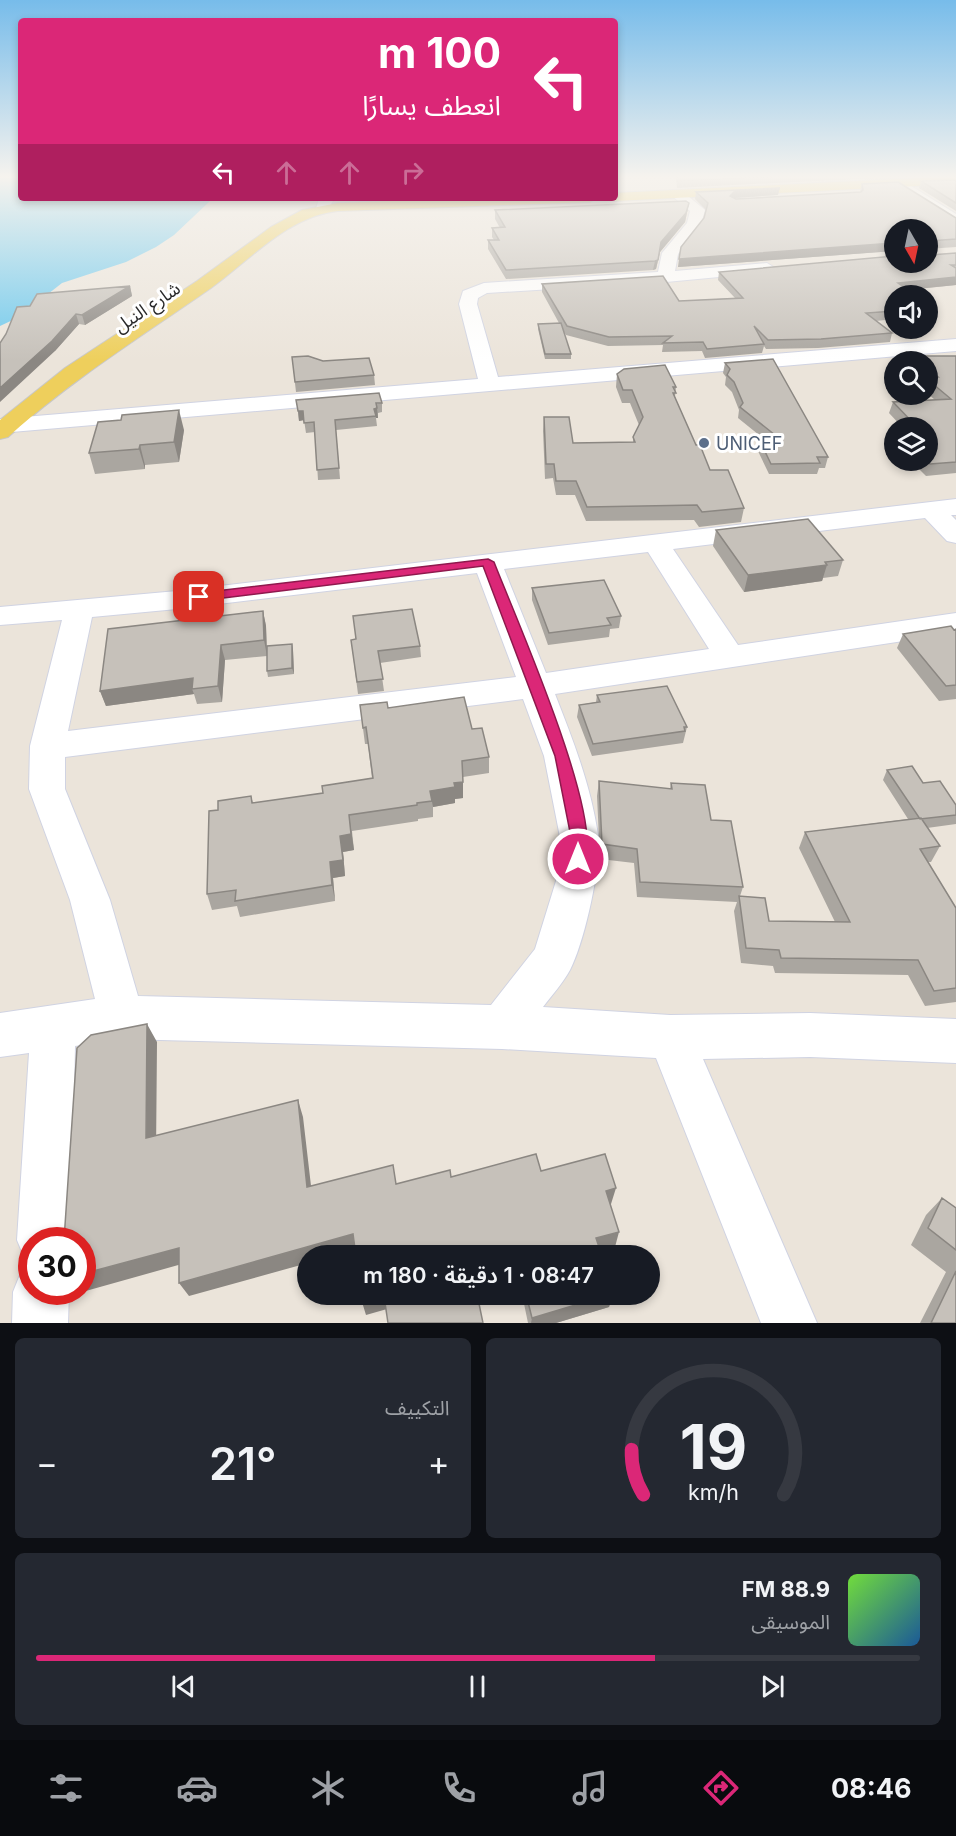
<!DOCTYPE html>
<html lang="ar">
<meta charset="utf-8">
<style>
body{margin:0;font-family:Inter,"Noto Sans Arabic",sans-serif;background:#242831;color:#f1f3f6;direction:rtl;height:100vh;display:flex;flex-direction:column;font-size:22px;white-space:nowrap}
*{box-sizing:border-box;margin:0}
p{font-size:20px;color:#9ea1a6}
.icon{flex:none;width:33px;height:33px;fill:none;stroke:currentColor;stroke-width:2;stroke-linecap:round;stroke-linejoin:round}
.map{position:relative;height:1323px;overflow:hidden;direction:ltr}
.details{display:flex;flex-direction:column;gap:15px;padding:15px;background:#0d0f14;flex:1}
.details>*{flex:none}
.top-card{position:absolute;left:18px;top:18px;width:600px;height:183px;border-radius:6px;box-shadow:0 3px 9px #0003;direction:rtl;background:#db2777;color:#fff;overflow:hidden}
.needle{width:39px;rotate:171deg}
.fabs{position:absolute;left:884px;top:219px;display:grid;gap:12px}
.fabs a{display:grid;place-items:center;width:54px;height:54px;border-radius:50%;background:#171b24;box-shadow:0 3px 9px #0003;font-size:30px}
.speed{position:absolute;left:18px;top:1227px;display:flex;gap:12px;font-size:30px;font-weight:700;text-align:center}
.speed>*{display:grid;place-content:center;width:78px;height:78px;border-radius:50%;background:#171b24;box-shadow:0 3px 9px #0003;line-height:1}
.speed .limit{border:9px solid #d22;background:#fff;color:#111}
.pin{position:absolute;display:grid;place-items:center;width:51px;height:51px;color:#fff;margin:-26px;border-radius:12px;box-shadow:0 3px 9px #0006}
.me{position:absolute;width:66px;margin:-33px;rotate:0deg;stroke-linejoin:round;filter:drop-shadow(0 0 4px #0008)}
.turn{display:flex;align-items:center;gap:21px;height:126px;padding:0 18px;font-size:27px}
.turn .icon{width:78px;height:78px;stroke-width:2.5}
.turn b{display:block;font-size:42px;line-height:51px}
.lanes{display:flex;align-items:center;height:57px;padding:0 18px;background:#0003;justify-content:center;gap:30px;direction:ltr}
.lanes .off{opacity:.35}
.big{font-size:45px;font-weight:600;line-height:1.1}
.details .widget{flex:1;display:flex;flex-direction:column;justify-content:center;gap:9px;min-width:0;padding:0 21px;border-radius:9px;background:#242831}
.details .dial{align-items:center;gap:0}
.dial svg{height:156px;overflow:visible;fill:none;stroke:#363941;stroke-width:7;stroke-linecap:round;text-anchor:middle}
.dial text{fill:#f1f3f6;stroke:none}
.song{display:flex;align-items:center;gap:18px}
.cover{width:72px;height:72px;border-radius:9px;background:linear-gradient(135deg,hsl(100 70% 55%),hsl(210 70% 35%))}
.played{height:6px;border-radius:3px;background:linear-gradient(90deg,#db2777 70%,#363941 70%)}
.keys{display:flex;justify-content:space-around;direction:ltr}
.heat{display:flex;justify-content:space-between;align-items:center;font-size:33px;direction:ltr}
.details .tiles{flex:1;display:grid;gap:15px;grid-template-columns:1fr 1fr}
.widget:last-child{grid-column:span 2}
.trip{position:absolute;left:297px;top:1245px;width:363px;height:60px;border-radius:30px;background:#171b24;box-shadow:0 3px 9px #0003;font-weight:600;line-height:60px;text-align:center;direction:rtl}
.menu{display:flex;height:96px;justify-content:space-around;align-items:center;background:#090b0e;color:#9ea1a6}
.menu .icon{width:42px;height:42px}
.menu .on{color:#db2777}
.menu b{font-size:27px;color:#f1f3f6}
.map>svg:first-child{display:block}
</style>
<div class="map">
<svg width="956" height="1323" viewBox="0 0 956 1323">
<rect width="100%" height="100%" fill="#ebe4da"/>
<path fill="#6ec9ed" d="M0,176H21V198H242L210,201L174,235L156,247L126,262L62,283L48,294L34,310L0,326Z"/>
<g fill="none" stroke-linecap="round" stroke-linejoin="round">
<g stroke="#d0d3e2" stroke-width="2">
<path id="street" d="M900,179L956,214V225L895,186L893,183Z
M678,191L683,192L705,210L701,224L678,254L675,271L767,263L775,268L773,272L666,282L487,293L478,298L477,304L498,377L956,339V351L0,433V419L478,379L459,304L463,291L484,283L658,272L662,253L687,223L690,211L671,195Z
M319,198H337L332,202L328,212L323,213L316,209Z
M956,499V515H951L956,520V543L947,541L925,518L673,549L738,645L956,613V633L555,694C573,740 591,786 598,835C602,865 584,943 570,970C563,983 552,995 543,1007L670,1015L810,1013L956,1019V1063L810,1057L703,1059L817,1323H761L656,1058L502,1049L122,1039L75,1046L71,1240H32V1262L25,1259L17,1240L29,1053L0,1057V1013L95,999L70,900L29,789L30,746L62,620L0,625V607L177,591ZM648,552L709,649L546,673L504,569ZM477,573L516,677L68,731L92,617L177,609ZM523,699L544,756L560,837L556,881L535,949L491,1005L138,996L110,900L65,789V757Z
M32,1268V1292H69L68,1323H12L13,1292L21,1272Z"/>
</g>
<g stroke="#c7c7c7" stroke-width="2">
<path id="primary" d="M956,176V184L615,201L608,198H615V193Z
M466,198H597L590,202L338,211C288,216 250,260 211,288C142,336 71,380 8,437L0,439V420L65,368L197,281L271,227L302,210L338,203Z"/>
</g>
<use href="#street" fill="#fff" fill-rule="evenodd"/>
<use href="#primary" fill="#eecf5c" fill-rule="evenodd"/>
</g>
<path fill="#aaa6a0" d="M676,176H912L677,188Z
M956,180V211L919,188L921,181Z
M862,184L956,218V247L927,249V253L930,255L956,253V285L908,290L911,292L910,294L894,296V319L876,321L892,333L890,342L818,348L766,349L764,346L762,353L705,358L702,351L662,352L663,345L608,346L566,335L563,330L571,354V359H545L538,329V324L559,323L542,292V284L679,301L735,298L718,280L719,272L927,262L894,230V251L678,267L704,218L706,210L695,199L696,192L778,195L734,198L736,199L860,192Z
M689,203L685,222L660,252L656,269L653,270L506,279L488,249V240H494L492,237V228H500L495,219V210Z
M130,286L132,296L85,325L79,324L55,351L30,306Z
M927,305L930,308L927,316Z
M906,352L922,356H956V473L926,476L910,460H927V428H903L889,413L893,402L935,400L927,393V362H903Z
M292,357L323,361L374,375L375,385L296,392Z
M725,363L828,457L825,468H819L817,474H769L757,449L759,439H764L738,418L739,410L732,392L725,385L726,377L723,373Z
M617,374L676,387L675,397L696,445L710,470L744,508L741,522L699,527L694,520L586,521L575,495H556L553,478L545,479L543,431L544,417L573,443L633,442V437L639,425L630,403H622L616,387Z
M382,403V412L378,413V418H376L377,426L336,430L340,479L318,480L315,432L306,433L304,420L299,421L298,411Z
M184,430L179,462L145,465V469L95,474L89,453Z
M893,430H894V446L890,442Z
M716,530L843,560L838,576L823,578L822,581L744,592L713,546Z
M532,588L621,616L619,628L610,629L609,637L548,645L532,600Z
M263,611L266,626L267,656L225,660L222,702L197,704L194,694L106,706L100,691Z
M956,629V699L939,701L897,648L903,634Z
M351,640L420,646L421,657L380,663L384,691L358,694Z
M292,644L293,650L294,674L268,677L267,671Z
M597,695L687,727L683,743L592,756L577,717L579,705L596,702Z
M360,705L388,708L472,729L489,757V773L463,777V798L455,799V803L433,807V817L418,819V821L352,831L354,850L343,852L345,876L333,878L335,901L240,917L237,906L212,910L207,894L218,810L251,796L253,803L323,793L372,778L368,744H365Z
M887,770L923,783L956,805V824L927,828L940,846L931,862H928L956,908V1002L925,1006L908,975L775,973L773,966L741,963L734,911L737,902L637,897L634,863L600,859L597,796L599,781L670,789L671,783L711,820L743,887L740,896L769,921L835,922L799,848L805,832L908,819L883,780Z
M942,1198L956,1208V1323H920L946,1272L911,1245L926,1215Z
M522,1294H613L609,1307L556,1323H528Z"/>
<path fill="#8b8782" d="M780,188L778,195L734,198L730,196L735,191Z
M689,203L685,222L660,252L656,269L653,270L655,261L661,242Z
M894,243V251L678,267L679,259Z
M956,277V285L896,291L898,283Z
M130,286L132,296L85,325L82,315Z
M76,314L79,324L55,351L0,402V388Z
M377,408L378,418H376L374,409Z
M179,410L184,430L179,462L174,442Z
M298,411H303L304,420L299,421Z
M140,445L145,465V469L139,449Z
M827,565L822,581L744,592L748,575Z
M263,611L266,626L267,656L264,640Z
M292,644L293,650L294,674L292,668Z
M221,645L225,660L222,702L218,686Z
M193,678L192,689L194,694L106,706L100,691Z
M463,782V798L455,799V803L433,807L430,791L454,783Z
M349,815L354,850L343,852L345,876L333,878L335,901L332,885L330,862Z
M147,1024L157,1042L156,1154L146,1138Z
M298,1100L303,1117L313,1203L307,1187Z
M616,1188L611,1204L602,1206L606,1191Z
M619,1232L615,1247L593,1253L596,1238Z
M353,1234L357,1249L334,1256H308V1263L189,1296L179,1283Z
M179,1248L189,1262L75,1294L72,1292H82V1274Z
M613,1294L609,1307L556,1323H531L532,1318Z
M384,1296L387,1309L366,1315L362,1302Z"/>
<path fill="#c6c1ba" stroke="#8b8782" stroke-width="1.5" d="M677,176H785L677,181Z
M956,180V203L921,181Z
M898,182L956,218V239L929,241L927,243V253L930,255L956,253V265H951L956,268V277L898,283L911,292H907L912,296H894V311L866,313L892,333L821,339L768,340L754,326L764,344L707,349L703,342L663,343L672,336L609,337L567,326L542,284L663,276L679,301L743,298L719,272L894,256V262H927V230H894V243L679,259L681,247L704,218L708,203L696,192L780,188L735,191L730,196L736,199L861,192L863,190L862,184Z
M686,201L689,203L686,213L661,242L658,260L655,261L506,270L488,240H499L492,228L505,227L495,210Z
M130,286L82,315L76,314L52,341L0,388V343L6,334L17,307L30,306L37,294Z
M561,323L571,354H545L538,324Z
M906,352L922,356H956V462L930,464L926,460H927V428H918L893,402L951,399L927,379V378L938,377L927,369V362H918Z
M308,356L323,361L369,358L374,375L295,382L292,357Z
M773,359L828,457H817L820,463L771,464L759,439H780L740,407L743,403L734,382L727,375L730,369L725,363Z
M665,365L676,387H673L676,393H673L696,445H700L710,470H728L744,508L702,512L697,505L587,507L576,481H556L554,464H546L544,417H569L573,443L635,442L633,437L643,417L632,390H623L617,374L624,369Z
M379,393L382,403H376L377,408L374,409L376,416L335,420L339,468L317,470L314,422L304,423L303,411H298L296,400Z
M179,410L174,442L140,445L139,449L89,453L98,422L121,420L122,415Z
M808,519L843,560L825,562L827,565L748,575L716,530Z
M604,580L621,616L607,618L611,625L549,633L532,588Z
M412,609L420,646L378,651L383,679L357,682L351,640L356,639L353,616Z
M263,611L264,640L221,645L218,686L192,689L193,678L100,691L108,629Z
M951,626L954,630L956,629V685L946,686L903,634Z
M292,644V668L267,671V646Z
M667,686L687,727H684L685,731L593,744L579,705L600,702L597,695Z
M464,697L472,729L482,728L489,757L462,761L463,782L454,783L455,787L430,791L432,801L417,803V805L349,815L351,834L340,836L343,860L330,862L332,885L235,901L236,890L207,894L209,811L218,810V801L251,796L252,803L323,793L322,786L373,778L366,727L363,728L360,705L387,702L388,708Z
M912,766L923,783L940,781L956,805V815L920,819L887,770Z
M599,781L672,789L671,783L705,785L711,820L731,821L743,887L640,882L637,849L602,844Z
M921,818L940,846L920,849L956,908V988L934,991L918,960L781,958L779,950L746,948L739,896L765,898L769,921L850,922L805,832Z
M147,1024L146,1138L298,1100L307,1187L393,1165L396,1184L450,1170L451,1177L536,1154L541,1171L605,1154L616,1188L606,1191L619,1232L596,1238L602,1256H356L353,1234L179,1283V1248L82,1274V1240H64L77,1048L91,1035Z
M942,1198L956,1208V1250L928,1228Z
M956,1271V1323H931Z
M361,1294H477L483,1323H388L384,1296L362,1302Z
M526,1294H612L532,1318Z"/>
<linearGradient id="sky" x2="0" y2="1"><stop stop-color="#77bcea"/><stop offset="0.49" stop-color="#f6f3ee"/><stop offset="1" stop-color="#f6f3ee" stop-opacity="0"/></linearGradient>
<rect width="956" height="361" fill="url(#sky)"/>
<path fill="#db2777" stroke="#8e194d" stroke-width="1.5" d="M488,559L494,562C514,614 606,820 584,864L578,866L572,864L569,859L571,837L555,756L483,566L199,601L193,597L199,593Z"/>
<circle fill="#5c6f8a" stroke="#fff" stroke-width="2" cx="704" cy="443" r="6"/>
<g text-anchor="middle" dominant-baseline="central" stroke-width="6" stroke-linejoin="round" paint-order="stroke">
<g font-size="18" fill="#292929" stroke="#fff">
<text transform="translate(147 307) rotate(-34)">شارع النيل</text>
</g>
<g font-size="18" fill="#4e5e75" stroke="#fff" text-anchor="start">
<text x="716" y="443">UNICEF</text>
</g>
</g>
</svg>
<div class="fabs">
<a><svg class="needle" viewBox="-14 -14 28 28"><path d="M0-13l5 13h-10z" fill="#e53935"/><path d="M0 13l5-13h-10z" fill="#9ea1a6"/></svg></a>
<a><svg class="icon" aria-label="sound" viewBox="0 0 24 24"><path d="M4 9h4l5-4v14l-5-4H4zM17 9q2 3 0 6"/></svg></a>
<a><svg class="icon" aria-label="search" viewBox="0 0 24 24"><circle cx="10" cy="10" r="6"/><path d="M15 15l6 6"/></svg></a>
<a><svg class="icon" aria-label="layers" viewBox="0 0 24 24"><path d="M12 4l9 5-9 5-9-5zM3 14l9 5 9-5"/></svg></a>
</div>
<div class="speed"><div class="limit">30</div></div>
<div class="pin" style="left:199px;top:597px;background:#d93025"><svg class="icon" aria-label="arrive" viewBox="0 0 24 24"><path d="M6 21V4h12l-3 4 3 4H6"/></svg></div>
<svg class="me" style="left:578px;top:859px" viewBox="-20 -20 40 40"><circle r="17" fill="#db2777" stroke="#fff" stroke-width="3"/><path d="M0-11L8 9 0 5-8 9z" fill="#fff"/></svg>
<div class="trip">08:47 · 1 دقيقة · 180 m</div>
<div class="top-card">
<div class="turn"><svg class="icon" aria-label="left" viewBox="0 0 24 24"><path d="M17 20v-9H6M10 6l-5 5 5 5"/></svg><div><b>100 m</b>انعطف يسارًا</div></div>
<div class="lanes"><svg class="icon" aria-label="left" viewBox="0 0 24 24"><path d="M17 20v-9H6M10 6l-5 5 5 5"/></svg><svg class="icon off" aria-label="ahead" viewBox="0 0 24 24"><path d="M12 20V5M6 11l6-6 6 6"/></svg><svg class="icon off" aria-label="ahead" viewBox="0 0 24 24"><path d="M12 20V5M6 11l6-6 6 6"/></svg><svg class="icon off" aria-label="right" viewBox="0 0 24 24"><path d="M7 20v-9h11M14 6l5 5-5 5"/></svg></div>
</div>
</div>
<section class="details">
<div class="tiles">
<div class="widget dial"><svg viewBox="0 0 100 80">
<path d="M14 69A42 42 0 1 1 86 69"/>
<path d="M14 69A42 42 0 0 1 8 46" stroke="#db2777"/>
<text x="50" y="56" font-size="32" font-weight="700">19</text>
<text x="50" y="72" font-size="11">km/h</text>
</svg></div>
<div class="widget"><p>التكييف</p>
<div class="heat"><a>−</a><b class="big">21°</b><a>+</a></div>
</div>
<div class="widget">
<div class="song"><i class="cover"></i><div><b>88.9 FM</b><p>الموسيقى</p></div></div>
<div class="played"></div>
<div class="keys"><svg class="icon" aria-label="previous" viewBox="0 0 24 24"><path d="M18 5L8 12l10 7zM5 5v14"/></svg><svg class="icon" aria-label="pause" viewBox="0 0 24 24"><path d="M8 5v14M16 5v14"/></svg><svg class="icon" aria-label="next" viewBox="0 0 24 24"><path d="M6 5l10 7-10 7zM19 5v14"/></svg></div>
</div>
</div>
</section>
<nav class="menu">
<b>08:46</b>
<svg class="icon on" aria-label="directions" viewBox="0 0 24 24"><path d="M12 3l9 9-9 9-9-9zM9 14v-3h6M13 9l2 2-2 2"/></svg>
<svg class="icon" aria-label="music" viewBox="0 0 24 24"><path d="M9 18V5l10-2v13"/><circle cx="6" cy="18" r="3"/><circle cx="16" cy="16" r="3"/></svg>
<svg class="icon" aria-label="phone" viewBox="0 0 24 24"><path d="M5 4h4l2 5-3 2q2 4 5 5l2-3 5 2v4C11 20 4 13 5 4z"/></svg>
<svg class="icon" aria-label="climate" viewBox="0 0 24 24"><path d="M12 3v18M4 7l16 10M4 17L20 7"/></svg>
<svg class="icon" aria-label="car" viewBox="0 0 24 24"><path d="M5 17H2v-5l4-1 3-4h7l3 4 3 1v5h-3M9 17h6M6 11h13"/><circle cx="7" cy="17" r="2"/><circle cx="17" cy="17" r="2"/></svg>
<svg class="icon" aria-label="filters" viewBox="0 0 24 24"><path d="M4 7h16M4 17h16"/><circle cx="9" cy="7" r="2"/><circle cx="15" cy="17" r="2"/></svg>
</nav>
